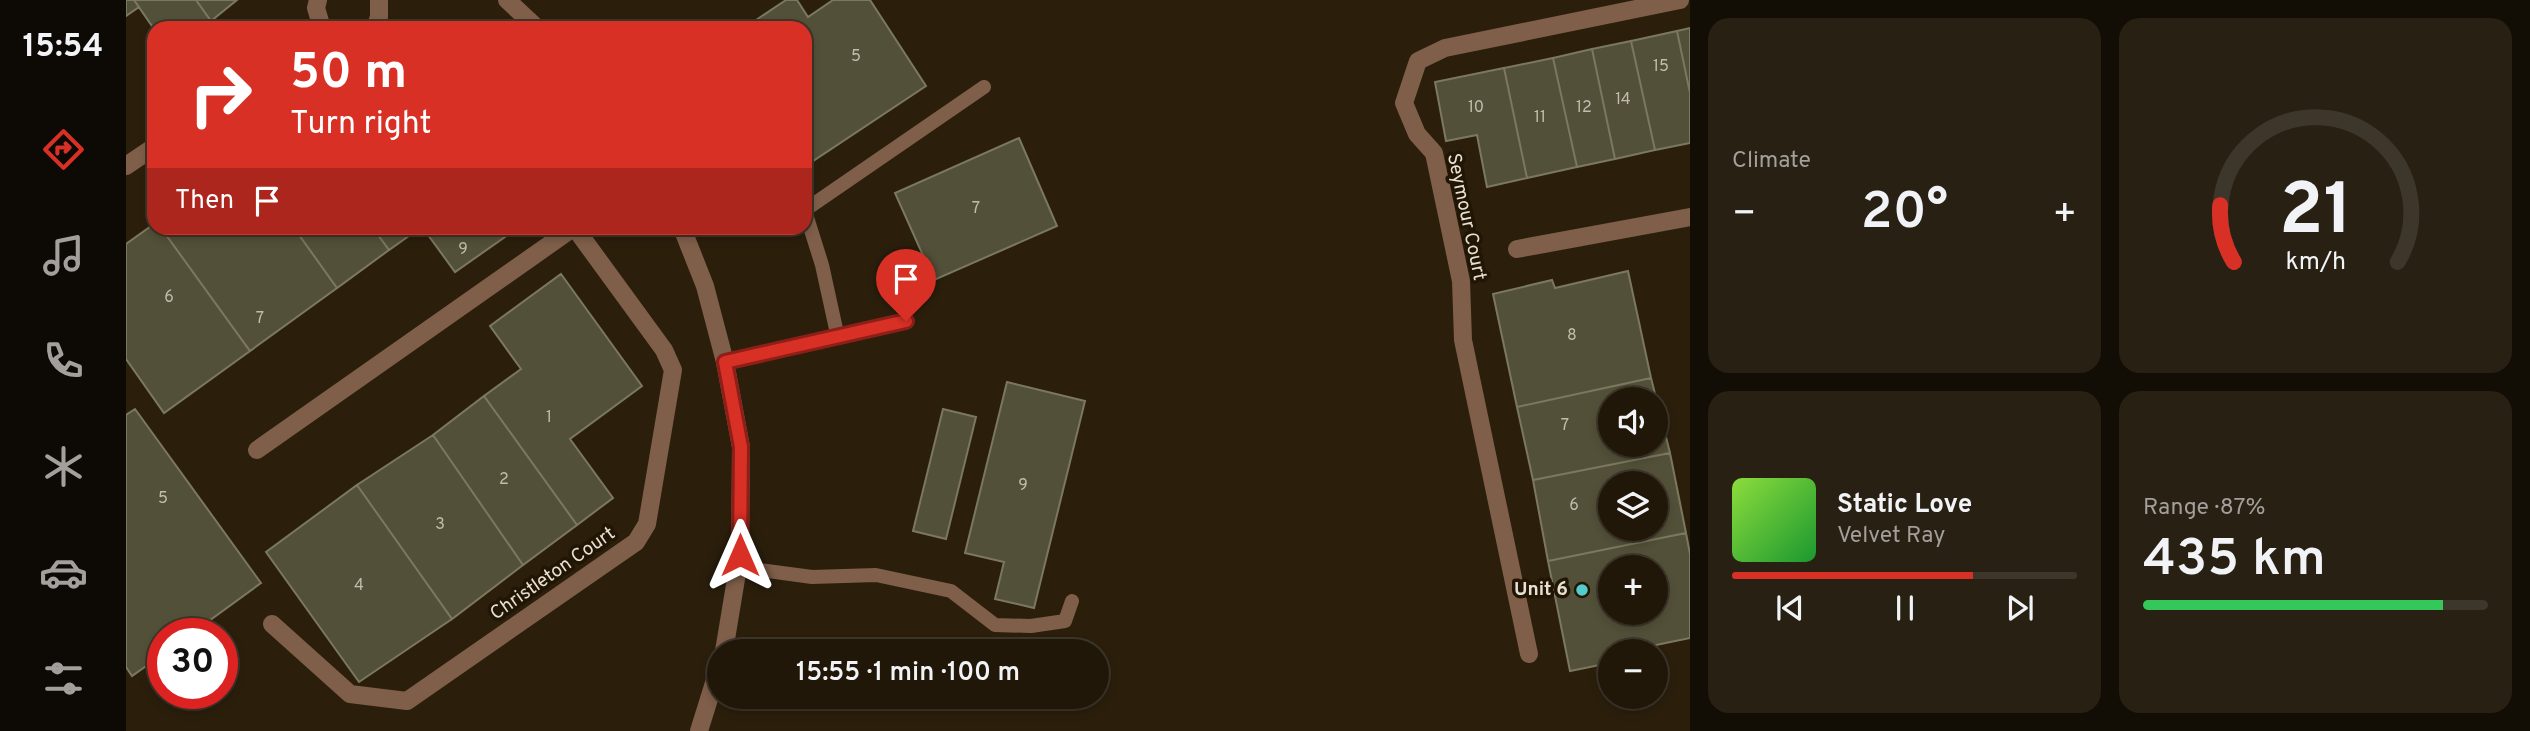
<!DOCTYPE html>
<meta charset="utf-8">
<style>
body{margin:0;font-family:Overpass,sans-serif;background:#282012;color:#f1f3f6;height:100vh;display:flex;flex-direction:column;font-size:26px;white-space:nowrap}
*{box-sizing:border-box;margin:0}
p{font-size:23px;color:#a29f9c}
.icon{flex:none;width:38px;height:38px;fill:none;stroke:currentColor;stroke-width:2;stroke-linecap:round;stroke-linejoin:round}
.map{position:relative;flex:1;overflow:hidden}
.drawer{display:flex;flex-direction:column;gap:18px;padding:18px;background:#120d05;width:840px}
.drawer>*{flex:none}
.banner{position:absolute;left:21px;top:21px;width:665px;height:214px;border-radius:21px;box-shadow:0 4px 10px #0003,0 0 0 2px #3d362a;background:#d93025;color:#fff;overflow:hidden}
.buttons{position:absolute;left:1472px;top:387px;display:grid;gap:14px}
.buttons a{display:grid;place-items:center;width:70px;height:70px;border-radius:50%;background:#201709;box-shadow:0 4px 10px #0003,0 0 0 2px #3d362a;font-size:35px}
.speed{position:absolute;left:21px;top:618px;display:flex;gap:14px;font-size:35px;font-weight:700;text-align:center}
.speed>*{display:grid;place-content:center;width:91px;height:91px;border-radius:50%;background:#201709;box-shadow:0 4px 10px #0003,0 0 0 2px #3d362a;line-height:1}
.speed .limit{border:10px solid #d22;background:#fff;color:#111}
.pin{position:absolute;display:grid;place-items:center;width:60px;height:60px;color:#fff;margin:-72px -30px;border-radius:50% 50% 50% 0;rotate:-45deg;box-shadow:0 0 7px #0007}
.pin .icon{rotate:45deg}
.me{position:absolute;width:77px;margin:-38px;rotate:0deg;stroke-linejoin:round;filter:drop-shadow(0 0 5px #0008)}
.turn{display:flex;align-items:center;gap:24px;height:147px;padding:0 28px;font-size:32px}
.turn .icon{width:91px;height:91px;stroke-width:2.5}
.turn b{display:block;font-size:49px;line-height:60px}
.then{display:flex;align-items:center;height:66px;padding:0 28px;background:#0003;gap:14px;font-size:26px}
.big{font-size:52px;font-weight:600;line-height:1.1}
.drawer .widget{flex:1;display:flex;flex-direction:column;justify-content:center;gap:10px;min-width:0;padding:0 24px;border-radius:21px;background:#282012}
.drawer .dial{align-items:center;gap:0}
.dial svg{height:182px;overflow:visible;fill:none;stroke:#3d362a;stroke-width:7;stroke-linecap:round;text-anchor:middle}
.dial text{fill:#f1f3f6;stroke:none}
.song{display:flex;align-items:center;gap:21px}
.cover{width:84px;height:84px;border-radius:10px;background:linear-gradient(135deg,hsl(90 70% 55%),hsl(130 70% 35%))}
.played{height:7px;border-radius:4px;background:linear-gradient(90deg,#d93025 70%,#3d362a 70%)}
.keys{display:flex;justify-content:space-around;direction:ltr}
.heat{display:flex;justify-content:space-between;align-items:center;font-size:38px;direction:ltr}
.charge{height:10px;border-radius:5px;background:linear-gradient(90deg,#34c759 87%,#3d362a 0)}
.drawer .tiles{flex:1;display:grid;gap:18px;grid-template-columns:repeat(2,1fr)}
.trip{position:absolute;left:581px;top:639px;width:402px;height:70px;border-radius:35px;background:#201709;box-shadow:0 4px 10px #0003,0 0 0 2px #3d362a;font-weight:600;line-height:70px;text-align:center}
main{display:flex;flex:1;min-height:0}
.tab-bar{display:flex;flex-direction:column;width:126px;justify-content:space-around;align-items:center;background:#0d0904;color:#a29f9c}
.tab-bar .icon{width:49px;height:49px}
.tab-bar .selected{color:#d93025}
.tab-bar b{font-size:32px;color:#f1f3f6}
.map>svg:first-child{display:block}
</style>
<main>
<nav class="tab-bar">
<b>15:54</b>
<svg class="icon selected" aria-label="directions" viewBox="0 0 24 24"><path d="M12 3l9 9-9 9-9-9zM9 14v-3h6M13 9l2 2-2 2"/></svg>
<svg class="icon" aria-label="music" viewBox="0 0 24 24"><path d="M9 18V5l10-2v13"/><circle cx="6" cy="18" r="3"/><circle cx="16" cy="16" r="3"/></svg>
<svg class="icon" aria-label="phone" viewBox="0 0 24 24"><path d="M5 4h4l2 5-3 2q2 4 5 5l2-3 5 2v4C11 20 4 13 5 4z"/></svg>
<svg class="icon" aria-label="climate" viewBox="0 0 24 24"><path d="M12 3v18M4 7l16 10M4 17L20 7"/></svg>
<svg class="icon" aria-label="car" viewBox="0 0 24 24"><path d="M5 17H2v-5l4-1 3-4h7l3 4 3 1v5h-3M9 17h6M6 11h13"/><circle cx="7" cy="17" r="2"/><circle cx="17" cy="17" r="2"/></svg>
<svg class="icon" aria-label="filters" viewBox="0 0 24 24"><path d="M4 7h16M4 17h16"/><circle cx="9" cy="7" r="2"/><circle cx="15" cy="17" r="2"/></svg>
</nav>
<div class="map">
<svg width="1564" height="731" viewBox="0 0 1564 731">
<rect width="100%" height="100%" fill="#2b1f0c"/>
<path fill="#535039" stroke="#7b785f" stroke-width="2" fill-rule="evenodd" d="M0,0H8L13,7L0,16Z
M8,0H70L85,21L74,28L28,29Z
M70,0H111L85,21Z
M660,0H671L682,17L707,0H744L800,86L687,161L679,149V28H618Z
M1564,28V93L1551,31Z
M1551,31L1564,93V143L1529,150L1505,41Z
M1505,41L1529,150L1489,159L1466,49Z
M1466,49L1489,159L1451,167L1427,58Z
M1427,58L1451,167L1401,178L1378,68Z
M1378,68L1401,178L1361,187L1351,135L1320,141L1309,82Z
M893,138L931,226L808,280L769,193Z
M28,224V228H35L124,351L38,413L0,359V244Z
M35,228H168L211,288L124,351Z
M168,228H247L263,250L211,288Z
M247,228H294L263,250Z
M297,228H392L329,272Z
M1502,271L1525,378L1391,407L1367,294L1426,280L1429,288Z
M435,274L516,386L444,439L487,498L451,525L358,396L395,369L364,326Z
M1525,378L1544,453L1407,480L1391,407ZM1484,399H1530V444H1484Z
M881,382L959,401L908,608L869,599L878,562L839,553Z
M358,396L451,525L397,565L307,435Z
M9,409L135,583L65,634H37V654L6,676L0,667V415Z
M817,409L850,417L820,539L787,531Z
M307,435L397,565L326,619L231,485Z
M1544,453L1560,533L1422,561L1407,480ZM1484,483H1530V528H1484Z
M231,485L326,619L233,682L140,552Z
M1560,533L1564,554V638L1530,645L1532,654H1530V651H1484V663L1444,671L1422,561ZM1484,567H1530V612H1484Z"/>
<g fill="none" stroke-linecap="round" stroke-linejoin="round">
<path stroke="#7f5f4a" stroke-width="14" d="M679,210L858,87
M679,211L696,265L712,338
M599,362L780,321
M612,567L686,577L750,575L825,591L869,625L905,626L939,621L946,601"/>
<path stroke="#7f5f4a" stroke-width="18" d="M192,0L190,8L196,28
M381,0L411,28
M249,28L253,17V0
M0,166L28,147
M556,228L579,286L599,362L615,447L614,555L598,651
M1391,249L1564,217
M131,450L447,228
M146,624L224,694L281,701L510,542L521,524L547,370L538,350L449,228
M1403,654L1337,340L1335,281L1308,153L1291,134L1278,103L1292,61L1319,48L1554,0
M573,731L593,667"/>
</g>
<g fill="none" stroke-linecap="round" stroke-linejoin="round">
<g stroke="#8d1f18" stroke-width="18">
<path id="route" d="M614,555L615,447L599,362L780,321"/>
</g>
<use href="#route" stroke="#d93025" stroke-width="12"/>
</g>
<circle fill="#53cdcb" stroke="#211504" stroke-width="2.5" cx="1456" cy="590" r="7"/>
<g text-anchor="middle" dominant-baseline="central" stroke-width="7" stroke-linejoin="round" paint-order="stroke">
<g font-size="16" fill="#c3bcad">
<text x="730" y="57">5</text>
<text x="1535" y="67">15</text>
<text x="1497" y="100">14</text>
<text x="1350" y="108">10</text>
<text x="1458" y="108">12</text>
<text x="1414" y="118">11</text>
<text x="850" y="209">7</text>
<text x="337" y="250">9</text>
<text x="43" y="298">6</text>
<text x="134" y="319">7</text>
<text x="1446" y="336">8</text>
<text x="423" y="418">1</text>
<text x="1439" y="426">7</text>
<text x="378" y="480">2</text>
<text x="897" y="486">9</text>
<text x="37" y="499">5</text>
<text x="1448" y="506">6</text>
<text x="314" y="525">3</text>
<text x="233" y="586">4</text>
</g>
<g font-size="19" fill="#e8e0d4" stroke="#211504">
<text transform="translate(1340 217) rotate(78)">Seymour Court</text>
<text transform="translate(427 574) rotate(-35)">Christleton Court</text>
</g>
<g font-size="19" font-weight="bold" fill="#e8e0d4" stroke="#211504" text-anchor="end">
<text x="1442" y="590">Unit 6</text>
</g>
</g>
</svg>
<div class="buttons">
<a><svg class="icon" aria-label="sound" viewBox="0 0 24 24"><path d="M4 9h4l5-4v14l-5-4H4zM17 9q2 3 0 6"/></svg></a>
<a><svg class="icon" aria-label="layers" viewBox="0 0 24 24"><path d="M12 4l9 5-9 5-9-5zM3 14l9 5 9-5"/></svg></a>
<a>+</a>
<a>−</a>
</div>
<div class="speed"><div class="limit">30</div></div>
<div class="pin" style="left:780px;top:321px;background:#d93025"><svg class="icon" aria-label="arrive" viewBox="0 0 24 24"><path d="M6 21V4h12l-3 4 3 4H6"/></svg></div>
<svg class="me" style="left:614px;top:555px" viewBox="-20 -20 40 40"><path d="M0-17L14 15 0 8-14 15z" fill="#d93025" stroke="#fff" stroke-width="4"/></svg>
<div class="trip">15:55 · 1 min · 100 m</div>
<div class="banner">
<div class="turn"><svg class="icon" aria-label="right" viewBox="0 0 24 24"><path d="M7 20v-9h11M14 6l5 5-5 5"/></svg><div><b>50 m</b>Turn right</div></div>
<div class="then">Then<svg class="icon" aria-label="arrive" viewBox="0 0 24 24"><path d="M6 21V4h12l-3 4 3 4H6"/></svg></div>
</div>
</div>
<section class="drawer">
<div class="tiles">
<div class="widget"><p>Climate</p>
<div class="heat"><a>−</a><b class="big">20°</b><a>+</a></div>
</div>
<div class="widget dial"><svg viewBox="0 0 100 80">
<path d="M14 69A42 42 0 1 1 86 69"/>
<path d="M14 69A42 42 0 0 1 8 44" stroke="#d93025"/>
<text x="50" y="56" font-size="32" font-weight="700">21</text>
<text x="50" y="72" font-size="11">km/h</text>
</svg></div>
<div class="widget">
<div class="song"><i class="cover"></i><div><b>Static Love</b><p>Velvet Ray</p></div></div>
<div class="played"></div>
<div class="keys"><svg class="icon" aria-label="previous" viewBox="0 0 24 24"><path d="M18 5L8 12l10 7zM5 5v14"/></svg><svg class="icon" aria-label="pause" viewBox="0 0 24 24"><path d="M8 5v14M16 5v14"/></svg><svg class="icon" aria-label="next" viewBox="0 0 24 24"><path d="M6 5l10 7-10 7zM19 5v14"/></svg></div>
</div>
<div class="widget"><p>Range · 87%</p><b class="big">435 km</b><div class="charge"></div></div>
</div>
</section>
</main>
